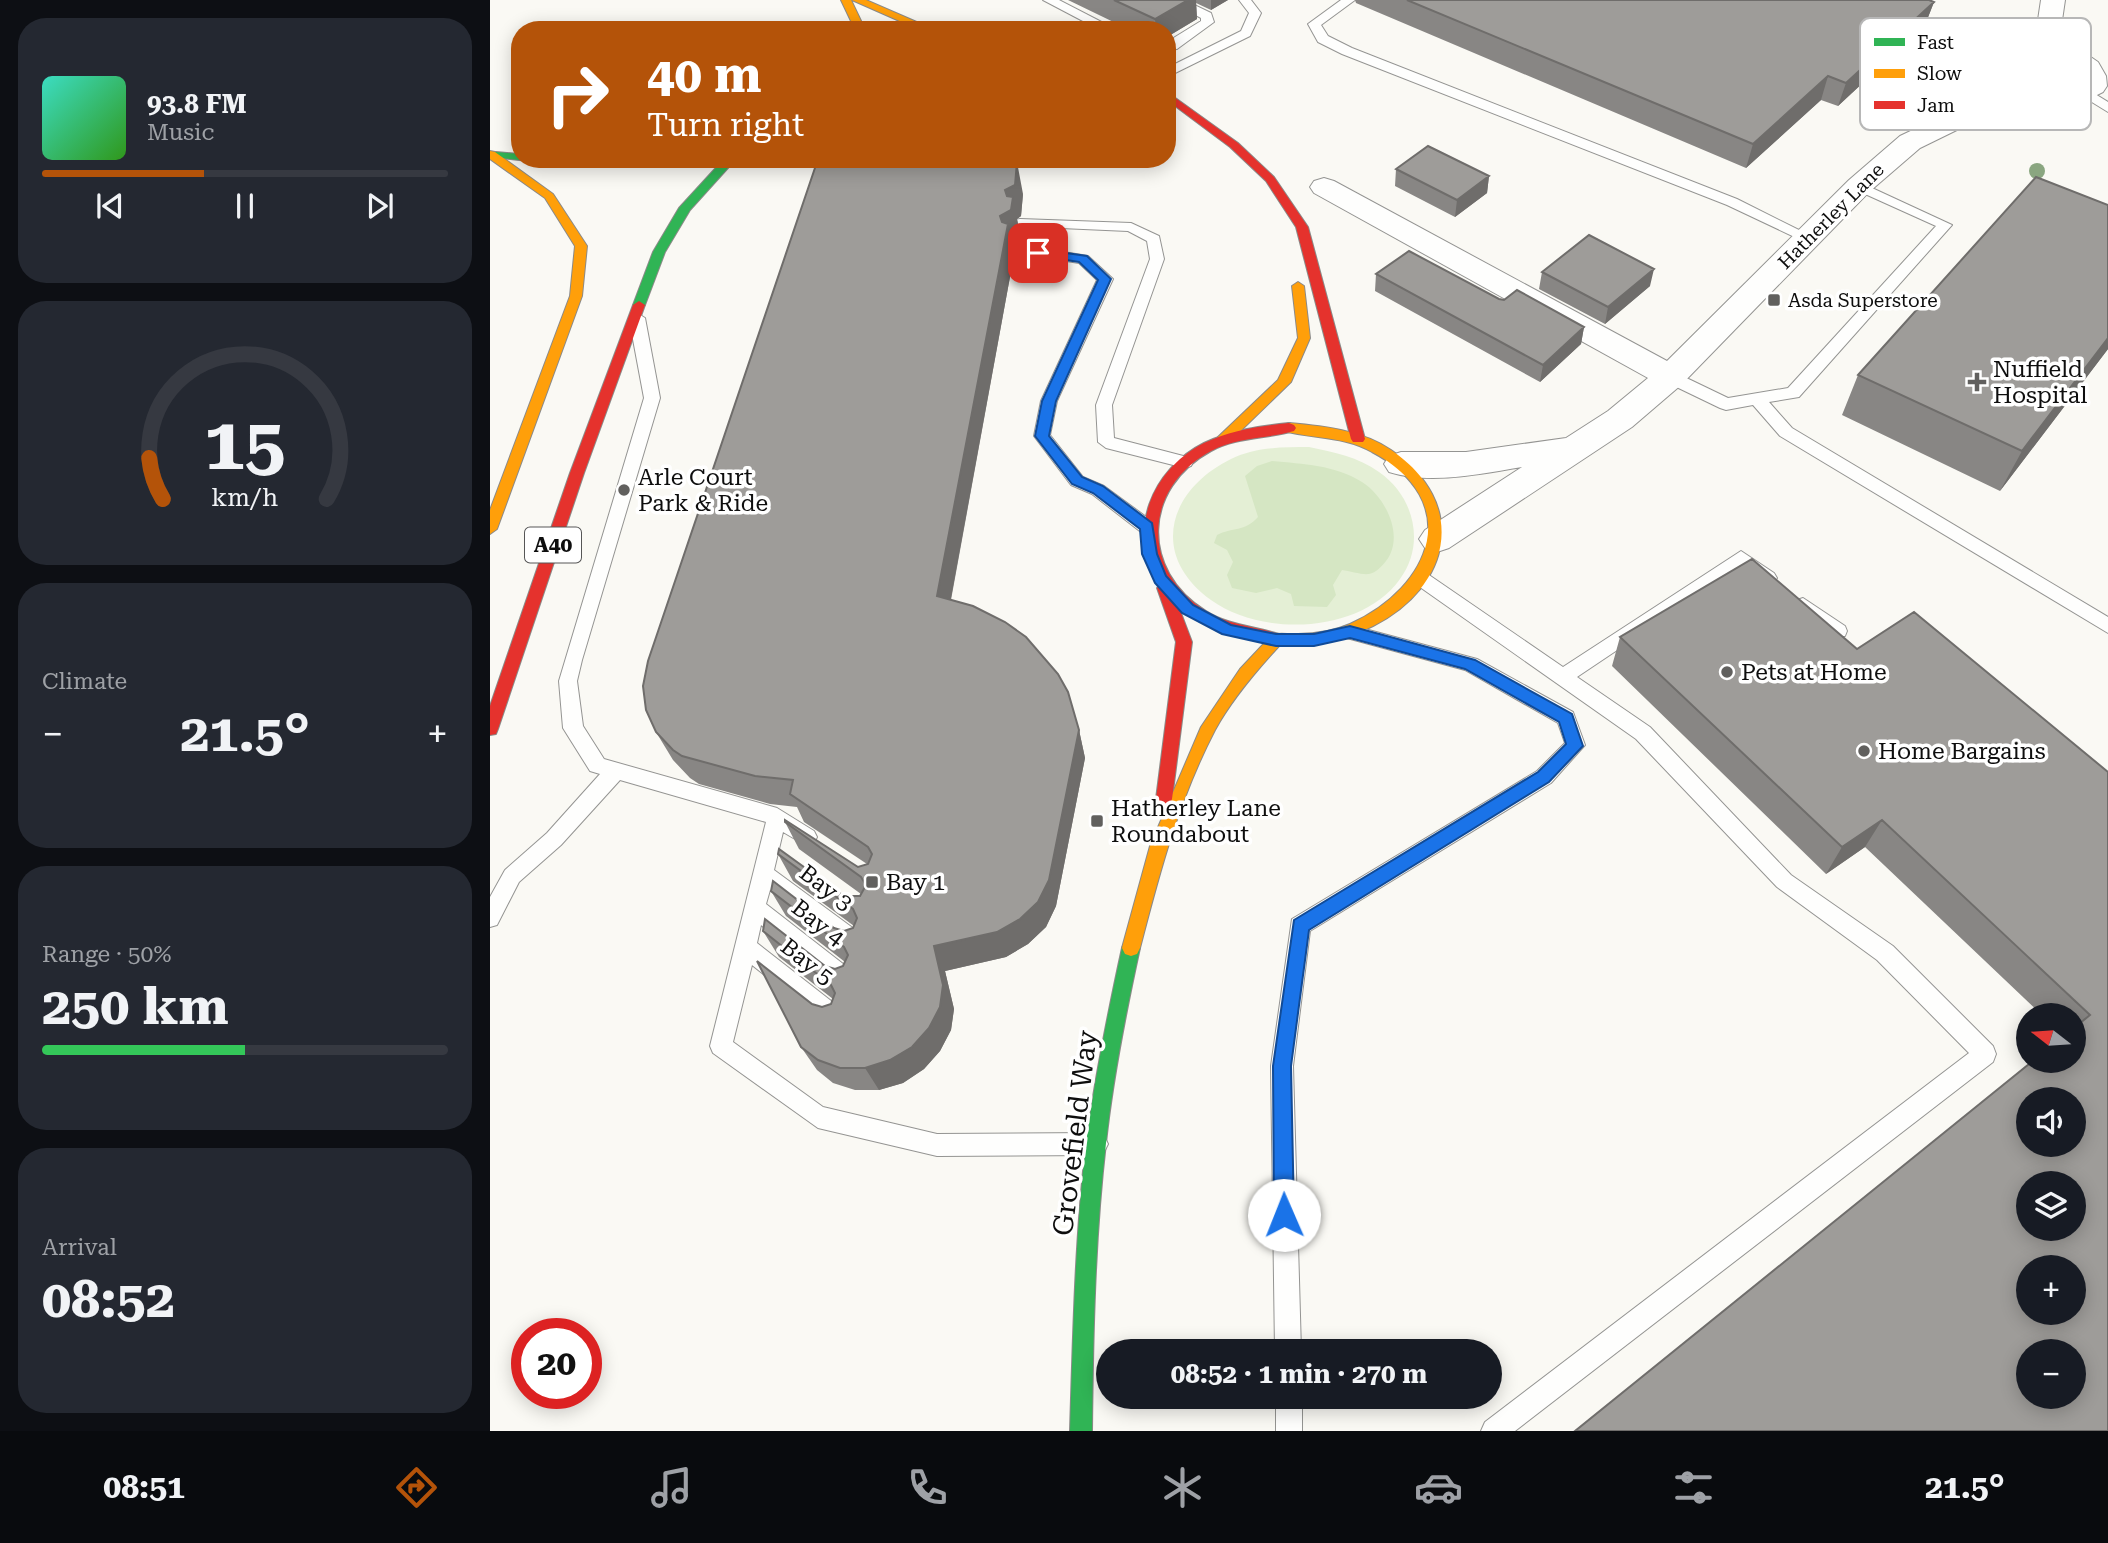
<!DOCTYPE html>
<meta charset="utf-8">
<style>
body{margin:0;font-family:"Roboto Serif",serif;background:#242831;color:#f1f3f6;height:100vh;display:flex;flex-direction:column;font-size:26px;white-space:nowrap}
*{box-sizing:border-box;margin:0}
p{font-size:23px;color:#9ea1a6}
.icon{flex:none;width:38px;height:38px;fill:none;stroke:currentColor;stroke-width:2;stroke-linecap:round;stroke-linejoin:round}
.map{position:relative;flex:1;overflow:hidden}
.drawer{display:flex;flex-direction:column;gap:18px;padding:18px;background:#0d0f14;width:490px}
.drawer>*{flex:none}
.top-card{position:absolute;left:21px;top:21px;width:665px;height:147px;border-radius:28px;box-shadow:0 4px 18px #0003;background:#b45309;color:#fff;overflow:hidden}
.needle{width:46px;rotate:287deg}
.buttons{position:absolute;left:1526px;top:1003px;display:grid;gap:14px}
.buttons a{display:grid;place-items:center;width:70px;height:70px;border-radius:50%;background:#171b24;box-shadow:0 4px 18px #0003;font-size:35px}
.speed{position:absolute;left:21px;top:1318px;display:flex;gap:14px;font-size:35px;font-weight:700;text-align:center}
.speed>*{display:grid;place-content:center;width:91px;height:91px;border-radius:50%;background:#171b24;box-shadow:0 4px 18px #0003;line-height:1}
.speed .limit{border:10px solid #d22;background:#fff;color:#111}
.pin{position:absolute;display:grid;place-items:center;width:60px;height:60px;color:#fff;margin:-30px;border-radius:14px;box-shadow:0 4px 10px #0006}
.me{position:absolute;width:77px;margin:-38px;rotate:359deg;stroke-linejoin:round;filter:drop-shadow(0 0 5px #0008)}
.turn{display:flex;align-items:center;gap:24px;height:147px;padding:0 21px;font-size:32px}
.turn .icon{width:91px;height:91px;stroke-width:2.5}
.turn b{display:block;font-size:49px;line-height:60px}
.big{font-size:52px;font-weight:700;line-height:1.1}
.drawer .widget{flex:1;display:flex;flex-direction:column;justify-content:center;gap:10px;min-width:0;padding:0 24px;border-radius:28px;background:#242831}
.drawer .dial{align-items:center;gap:0}
.dial svg{height:182px;overflow:visible;fill:none;stroke:#363941;stroke-width:7;stroke-linecap:round;text-anchor:middle}
.dial text{fill:#f1f3f6;stroke:none}
.song{display:flex;align-items:center;gap:21px}
.cover{width:84px;height:84px;border-radius:10px;background:linear-gradient(135deg,hsl(170 70% 55%),hsl(110 70% 35%))}
.played{height:7px;border-radius:4px;background:linear-gradient(90deg,#b45309 40%,#363941 40%)}
.keys{display:flex;justify-content:space-around;direction:ltr}
.heat{display:flex;justify-content:space-between;align-items:center;font-size:38px;direction:ltr}
.charge{height:10px;border-radius:5px;background:linear-gradient(90deg,#34c759 50%,#363941 0)}
.trip{position:absolute;left:606px;top:1339px;width:406px;height:70px;border-radius:35px;background:#171b24;box-shadow:0 4px 18px #0003;font-weight:700;line-height:70px;text-align:center}
.tabs{display:flex;height:112px;justify-content:space-around;align-items:center;background:#090b0e;color:#9ea1a6}
.tabs .icon{width:49px;height:49px}
.tabs .selected{color:#b45309}
.tabs b{font-size:32px;color:#f1f3f6}
main{display:flex;flex:1;min-height:0}
.map>svg:first-child{display:block}
</style>
<main>
<section class="drawer">
<div class="widget">
<div class="song"><i class="cover"></i><div><b>93.8 FM</b><p>Music</p></div></div>
<div class="played"></div>
<div class="keys"><svg class="icon" aria-label="previous" viewBox="0 0 24 24"><path d="M18 5L8 12l10 7zM5 5v14"/></svg><svg class="icon" aria-label="pause" viewBox="0 0 24 24"><path d="M8 5v14M16 5v14"/></svg><svg class="icon" aria-label="next" viewBox="0 0 24 24"><path d="M6 5l10 7-10 7zM19 5v14"/></svg></div>
</div>
<div class="widget dial"><svg viewBox="0 0 100 80">
<path d="M14 69A42 42 0 1 1 86 69"/>
<path d="M14 69A42 42 0 0 1 8 51" stroke="#b45309"/>
<text x="50" y="56" font-size="32" font-weight="700">15</text>
<text x="50" y="72" font-size="11">km/h</text>
</svg></div>
<div class="widget"><p>Climate</p>
<div class="heat"><a>−</a><b class="big">21.5°</b><a>+</a></div>
</div>
<div class="widget"><p>Range · 50%</p><b class="big">250 km</b><div class="charge"></div></div>
<div class="widget"><p>Arrival</p><b class="big">08:52</b></div>
</section>
<div class="map">
<svg width="1618" height="1431" viewBox="0 0 1618 1431">
<rect width="100%" height="100%" fill="#faf9f4"/>
<path fill="#e4efd5" d="M819,447C844,452 868,457 889,472C924,496 936,544 910,579C871,634 772,637 721,600C659,555 678,490 741,459C765,447 793,447 819,447Z"/>
<path fill="#d5e6c3" d="M782,461C813,464 845,465 872,482C896,497 915,537 896,561C892,566 886,573 879,574C872,575 860,571 852,570L843,585L846,595L837,607L804,606L801,594L787,588L766,593L742,588L737,575L743,562L737,550L724,543L727,535C742,527 755,532 768,517L755,476L767,466Z"/>
<g fill="none" stroke-linecap="round" stroke-linejoin="round">
<g stroke="#949492" stroke-width="2">
<path id="lane" d="M553,0H569L627,30H610Z
M678,0H694L721,13L724,22L687,49L677,50V42L711,21V18Z
M749,0H761L771,13L760,36L677,77V68L751,31L759,13Z
M851,0H865L831,25L838,36L862,48L1247,199L1325,238L1318,243L1313,241L1237,205L852,54L828,42L818,24Z
M1597,89L1618,102V112L1592,96V90Z
M1369,182L1462,225L1309,397L1279,402L1302,428L1618,617V633L1290,436L1263,405L1236,410L1230,408L1174,381L1172,377L1174,373H1186L1238,398L1298,388L1446,226L1364,189L1362,186Z
M530,219L641,223L669,236L674,259L622,405L624,438L701,458L703,462L701,466L695,468L616,448L608,442L606,405L660,259L657,241L638,231L525,226L523,223L525,220Z
M525,244L598,256L623,279L567,401L560,435L593,477L614,486L663,522L666,527L663,532H651L602,494L581,485L544,436L551,401L607,280L589,263L520,252L518,249L520,246Z
M147,313L155,318L170,398L92,660L87,681L93,726L114,759L287,808L324,831L327,837L324,843L317,846L293,832L284,870L375,937L378,944L375,951L367,954L359,951L280,890L276,904L366,974L369,981L366,988L358,991L350,988L271,925L267,943L354,1011L357,1018L354,1025L346,1028L338,1025L262,965L243,1042L333,1107L447,1134L606,1133L614,1136L618,1144L614,1152L606,1155L447,1156L328,1128L223,1053L220,1046L276,822L130,780L71,845L29,882L7,925L0,927V897L15,870L57,833L110,774L100,771L73,728L69,681L154,398L139,318Z
M1251,551L1284,573L1287,578L1284,583H1272L1251,567L1087,677L1160,727L1301,875L1403,946L1503,1046L1506,1054L1503,1062L1025,1431H991L995,1422L1479,1053L1387,960L1287,887L1146,739L927,585L924,580L927,575H939L1073,667Z
M1313,598L1355,626L1357,631L1355,636H1341L1307,610L1304,605L1307,600Z
M860,625L987,659L1083,712L1095,745L1061,783L820,931L803,1066L811,1351H785L781,1066L802,919L1047,771L1075,743L1068,723L975,670L853,637L851,632L853,627Z
M786,1396H812V1431H786Z"/>
</g>
<g stroke="#949492" stroke-width="2">
<path id="street" d="M1551,0H1575L1570,34L1571,44L1592,51L1608,62L1616,76L1617,86L1613,92L1589,104L1565,108L1528,100L1430,148L1379,192L1191,385L1142,427L959,548L947,552L935,548L929,539L935,530L1032,467C990,474 940,485 899,472L894,464L899,456L911,452H976L1076,438L1118,411L1158,378L824,193L820,187L824,181L834,178L844,181L1177,361L1359,180L1410,136L1509,89L1492,65C1501,45 1524,40 1545,40ZM1533,55C1553,54 1573,58 1588,71L1591,83C1566,100 1532,90 1518,65Z"/>
</g>
<g stroke="#8b8a88" stroke-width="2">
<path id="fast" d="M6,152L30,154V159H163L157,162L82,166L2,157V153Z
M234,159H246L200,210L175,252L155,305L149,309L145,308L143,305L163,252L189,208Z
M641,940L647,942L650,948C636,1012 623,1077 616,1143C605,1238 603,1335 602,1431H580C583,1335 585,1238 596,1143C605,1077 618,1012 632,948L635,942Z"/>
</g>
<g stroke="#8b8a88" stroke-width="2">
<path id="slow" d="M351,0H361L371,21L370,30H360L361,21Z
M362,0H376L445,30H430Z
M0,151L5,152L63,194L97,246L92,296L7,529L0,534V510L80,296L85,246L55,198L0,159Z
M808,282L814,286L820,338L801,382L738,443H728L726,440L728,437L788,380L808,338L802,286Z
M799,423C833,426 872,430 901,450C979,503 962,586 883,626C854,640 823,649 790,645C766,671 742,699 725,730C689,799 669,874 650,948L647,954L641,956L635,954L632,948L660,846L711,727L750,669L782,635C790,632 799,635 808,634C826,634 844,631 860,624C942,587 975,501 882,452C854,436 824,439 794,431L792,428L794,425Z"/>
</g>
<g stroke="#8b8a88" stroke-width="2">
<path id="jam" d="M677,92L748,143L784,177L818,227L875,439L873,442H863L861,439L806,227L776,181L740,147L677,100Z
M149,301L155,305L94,473L8,729L6,734L0,735V706L80,473L143,305Z
M799,423L804,425L806,428L804,431C776,439 747,437 721,451C653,488 650,570 716,611C740,626 766,626 792,635L795,639L787,645C751,639 715,630 688,605L702,642L682,799L680,804L674,806L668,804L666,799L686,642L667,588L670,584C635,533 662,469 714,443C741,430 770,426 799,423Z"/>
</g>
<use href="#lane" fill="#fefefd" fill-rule="evenodd"/>
<use href="#street" fill="#fefefd" fill-rule="evenodd"/>
<use href="#fast" fill="#30b455" fill-rule="evenodd"/>
<use href="#slow" fill="#ff9f0a" fill-rule="evenodd"/>
<use href="#jam" fill="#e5322d" fill-rule="evenodd"/>
</g>
<circle fill="#8aa680" cx="1547" cy="171" r="8"/>
<path fill="#888684" d="M578,0H738L721,10L706,3L707,19L677,37V30H640Z
M865,0H1439L1444,2L1435,25L1348,106L1331,100L1256,168L866,3Z
M906,169L999,176L997,193L965,217L905,186Z
M533,194L531,216L527,219L529,229L526,242L522,244L524,255L461,600L589,730L595,758L566,906L556,927L538,944L516,957L455,971L464,1009L461,1030L450,1051L434,1069L413,1083L389,1090H365L343,1083L327,1070L311,1047L322,1004L332,1007L341,1004L343,999L289,957L273,931L335,966L345,969L353,966L355,962L296,916L281,891L344,928L354,931L363,928L364,926L303,881L288,854L354,896H370L371,894L309,849L295,822L368,867L377,864L314,822L307,807L280,804L209,784L200,778L183,760L166,732Z
M1052,272L1160,286L1115,324L1049,289Z
M886,274L1009,299L1094,327L1091,344L1050,382L885,291Z
M1618,349L1510,491L1352,415L1368,375Z
M1130,637L1367,649L1618,772V1431L1584,1060V1015H1552L1375,847L1336,874L1122,666Z"/>
<path fill="#6f6d6b" d="M698,0H706L707,19L677,37V30H666L665,19Z
M721,0H738L721,10Z
M1444,2L1435,25L1348,106L1356,83Z
M1338,76L1331,100L1256,168L1263,144Z
M527,162L533,194L531,216L527,219L529,229L526,242L522,244L524,255L456,625L447,596L510,216L515,190Z
M999,176L997,193L965,217L967,200Z
M1164,269L1160,286L1115,324L1118,307Z
M1094,327L1091,344L1050,382L1053,365Z
M1618,338V349L1510,491L1532,451Z
M589,730L595,758L566,906L556,927L538,944L516,957L455,971L464,1009L461,1030L450,1051L434,1069L413,1083L389,1090L375,1068L444,946Z
M1392,820L1375,847L1336,874L1352,847Z"/>
<path fill="#9e9c99" stroke="#6f6d6b" stroke-width="2" fill-rule="evenodd" d="M624,0H698L665,19Z
M917,0H1439L1444,2L1356,83L1338,76L1263,144Z
M938,146L999,176L967,200L906,169Z
M330,159H526L527,162L525,185L515,190L517,196L523,197L521,210L510,216L512,222L518,224L447,596L483,606L515,622L536,637L568,674L578,692L589,730L559,880L548,902L530,919L507,932L444,946L453,985L450,1007L439,1028L422,1047L400,1060L375,1068H350L328,1060L311,1047L267,961L322,1004L332,1007L341,1004L345,993L341,985L273,931L275,919L335,966L345,969L353,966L358,955L354,947L281,891L283,881L344,928L354,931L363,928L367,918L363,909L288,854L289,849L354,896H370L376,885L371,877L295,822V820L368,867L378,864L382,854L378,847L300,794L303,780L265,776L192,756L183,750L166,732L156,710L153,686L158,661L327,162Z
M1546,177L1618,205V338L1532,451L1368,375Z
M1099,235L1164,269L1118,307L1052,272Z
M919,251L1009,299L1014,300L1027,290L1094,327L1053,365L886,274Z
M1262,559L1367,649L1424,612L1618,772V1431H1085L1544,1060H1584V1028L1600,1015L1392,820L1352,847L1130,637ZM1538,1099H1584V1144H1538ZM1538,1183H1584V1228H1538ZM1538,1267H1584V1312H1538ZM1538,1351H1584V1396H1538Z"/>
<path fill="#1a73e8" stroke="#114b97" stroke-width="2" d="M548,249L597,256L621,279L566,401L559,436L592,477L613,486L662,523L667,554L676,576L703,605L741,625L786,634H824L860,626L985,660L1082,714L1093,746L1059,782L819,930L801,1066L804,1215L801,1222L794,1225L787,1222L784,1215L783,1066L804,920L1048,772L1076,744L1069,722L975,669L860,638L824,646H786L732,634L692,613L665,583L652,554L650,529L603,493L582,484L545,436L552,401L608,280L589,262L543,255L542,253Z"/>
<g fill="#61605e" stroke="#fff" stroke-width="2.5">
<rect x="1277" y="293" width="14" height="14" rx="3.5"/>
<path d="M1483.5 371.5h7v7h7v7h-7v7h-7v-7h-7v-7h7z"/>
<circle cx="134" cy="490" r="7"/>
<circle cx="1237" cy="672" r="7"/>
<circle cx="1374" cy="751" r="7"/>
<rect x="600" y="814" width="14" height="14" rx="3.5"/>
<rect x="375" y="875" width="14" height="14" rx="3.5"/>
</g>
<g text-anchor="middle" dominant-baseline="central" stroke-width="7" stroke-linejoin="round" paint-order="stroke">
<g font-size="19" fill="#0e0e0e" stroke="#fff">
<text transform="translate(1341 216) rotate(-45)">Hatherley Lane</text>
</g>
<g font-size="19" fill="#0e0e0e" stroke="#fff" text-anchor="start">
<text x="1298" y="300">Asda Superstore</text>
</g>
<rect fill="#fff" stroke="#565656" stroke-width="2" x="35" y="527.5" width="56" height="35" rx="5"/>
<g font-size="21" font-weight="bold" fill="#0e0e0e">
<text x="63" y="545">A40</text>
</g>
<g font-size="23" fill="#0e0e0e" stroke="#fff" text-anchor="start">
<text x="1503" y="369">Nuffield<tspan x="1503" dy="26">Hospital</tspan></text>
<text x="148" y="477">Arle Court<tspan x="148" dy="26">Park &amp; Ride</tspan></text>
<text x="1251" y="672">Pets at Home</text>
<text x="1388" y="751">Home Bargains</text>
<text x="621" y="808">Hatherley Lane<tspan x="621" dy="26">Roundabout</tspan></text>
<text x="396" y="882">Bay 1</text>
</g>
<g font-size="23" fill="#0e0e0e" stroke="#fff">
<text transform="translate(336 888) rotate(37)">Bay 3</text>
<text transform="translate(328 923) rotate(38)">Bay 4</text>
<text transform="translate(317 962) rotate(38)">Bay 5</text>
</g>
<g font-size="28" fill="#0e0e0e" stroke="#fff">
<text transform="translate(585 1133) rotate(-83)">Grovefield Way</text>
</g>
</g>
<rect x="1370" y="18" width="231" height="112" rx="10" fill="#fff" stroke="#b7b7b7" stroke-width="2"/>
<rect x="1384" y="38" width="31" height="8" fill="#30b455"/>
<rect x="1384" y="69" width="31" height="9" fill="#ff9f0a"/>
<rect x="1384" y="101" width="31" height="8" fill="#e5322d"/>
<g font-size="19" fill="#0e0e0e">
<text x="1427" y="49">Fast</text>
<text x="1427" y="80">Slow</text>
<text x="1427" y="112">Jam</text>
</g>
</svg>
<div class="buttons">
<a><svg class="needle" viewBox="-14 -14 28 28"><path d="M0-13l5 13h-10z" fill="#e53935"/><path d="M0 13l5-13h-10z" fill="#9ea1a6"/></svg></a>
<a><svg class="icon" aria-label="sound" viewBox="0 0 24 24"><path d="M4 9h4l5-4v14l-5-4H4zM17 9q2 3 0 6"/></svg></a>
<a><svg class="icon" aria-label="layers" viewBox="0 0 24 24"><path d="M12 4l9 5-9 5-9-5zM3 14l9 5 9-5"/></svg></a>
<a>+</a>
<a>−</a>
</div>
<div class="speed"><div class="limit">20</div></div>
<div class="pin" style="left:548px;top:253px;background:#d93025"><svg class="icon" aria-label="arrive" viewBox="0 0 24 24"><path d="M6 21V4h12l-3 4 3 4H6"/></svg></div>
<svg class="me" style="left:794px;top:1215px" viewBox="-20 -20 40 40"><circle r="19" fill="#fff"/><path d="M0-13L10 11 0 6-10 11z" fill="#1a73e8"/></svg>
<div class="trip">08:52 · 1 min · 270 m</div>
<div class="top-card">
<div class="turn"><svg class="icon" aria-label="right" viewBox="0 0 24 24"><path d="M7 20v-9h11M14 6l5 5-5 5"/></svg><div><b>40 m</b>Turn right</div></div>
</div>
</div>
</main>
<nav class="tabs">
<b>08:51</b>
<svg class="icon selected" aria-label="directions" viewBox="0 0 24 24"><path d="M12 3l9 9-9 9-9-9zM9 14v-3h6M13 9l2 2-2 2"/></svg>
<svg class="icon" aria-label="music" viewBox="0 0 24 24"><path d="M9 18V5l10-2v13"/><circle cx="6" cy="18" r="3"/><circle cx="16" cy="16" r="3"/></svg>
<svg class="icon" aria-label="phone" viewBox="0 0 24 24"><path d="M5 4h4l2 5-3 2q2 4 5 5l2-3 5 2v4C11 20 4 13 5 4z"/></svg>
<svg class="icon" aria-label="climate" viewBox="0 0 24 24"><path d="M12 3v18M4 7l16 10M4 17L20 7"/></svg>
<svg class="icon" aria-label="car" viewBox="0 0 24 24"><path d="M5 17H2v-5l4-1 3-4h7l3 4 3 1v5h-3M9 17h6M6 11h13"/><circle cx="7" cy="17" r="2"/><circle cx="17" cy="17" r="2"/></svg>
<svg class="icon" aria-label="filters" viewBox="0 0 24 24"><path d="M4 7h16M4 17h16"/><circle cx="9" cy="7" r="2"/><circle cx="15" cy="17" r="2"/></svg>
<b>21.5°</b>
</nav>
